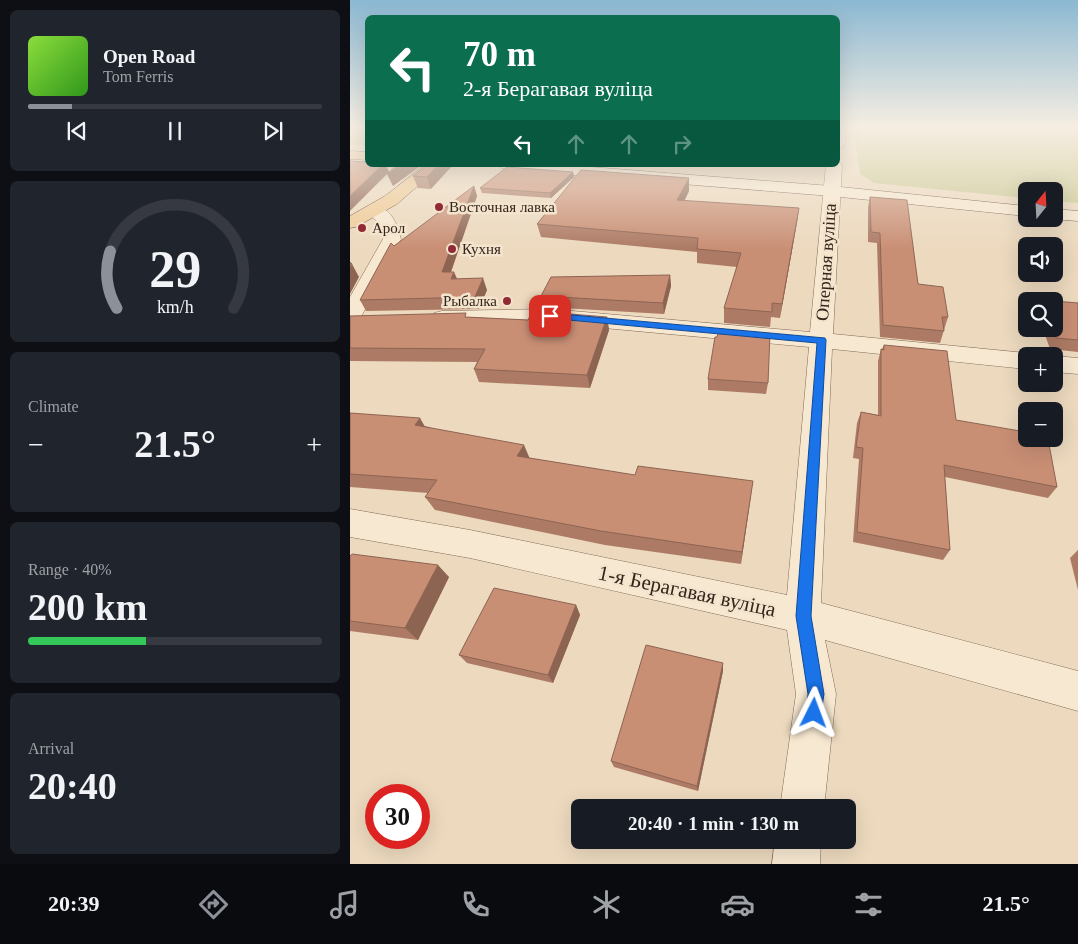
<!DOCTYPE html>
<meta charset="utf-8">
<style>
body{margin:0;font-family:"Times New Roman",serif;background:#20242c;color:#f1f3f6;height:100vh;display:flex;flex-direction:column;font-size:19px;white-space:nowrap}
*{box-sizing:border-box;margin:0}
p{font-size:16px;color:#9ea1a6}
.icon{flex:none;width:28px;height:28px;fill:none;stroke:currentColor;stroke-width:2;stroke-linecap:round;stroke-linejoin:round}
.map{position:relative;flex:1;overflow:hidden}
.details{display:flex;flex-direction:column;gap:10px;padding:10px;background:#0d0f14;width:350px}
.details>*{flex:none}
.banner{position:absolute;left:15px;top:15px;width:475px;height:152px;border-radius:8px;box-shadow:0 5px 20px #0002;background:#0b6e4f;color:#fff;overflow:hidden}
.needle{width:32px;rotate:18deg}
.tools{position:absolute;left:668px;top:182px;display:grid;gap:10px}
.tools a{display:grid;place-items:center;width:45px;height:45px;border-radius:8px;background:#171b24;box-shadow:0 5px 20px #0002;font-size:25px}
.speed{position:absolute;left:15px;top:784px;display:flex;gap:10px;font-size:25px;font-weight:700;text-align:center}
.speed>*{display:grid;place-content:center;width:65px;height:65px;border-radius:50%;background:#171b24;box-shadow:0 5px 20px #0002;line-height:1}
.speed .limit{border:8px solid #d22;background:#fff;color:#111}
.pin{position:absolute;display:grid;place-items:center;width:42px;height:42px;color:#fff;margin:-21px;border-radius:10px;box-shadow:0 2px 8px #0006}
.me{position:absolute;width:55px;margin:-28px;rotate:3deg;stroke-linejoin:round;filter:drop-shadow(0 0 4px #0008)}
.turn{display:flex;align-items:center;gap:18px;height:105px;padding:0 15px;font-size:22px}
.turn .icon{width:65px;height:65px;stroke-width:2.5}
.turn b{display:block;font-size:35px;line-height:42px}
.lanes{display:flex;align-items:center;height:48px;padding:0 15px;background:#0003;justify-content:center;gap:25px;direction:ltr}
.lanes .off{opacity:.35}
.big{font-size:38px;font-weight:700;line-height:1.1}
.details .tile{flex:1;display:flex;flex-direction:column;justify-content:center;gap:8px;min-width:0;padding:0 18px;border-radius:8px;background:#20242c}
.details .dial{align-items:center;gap:0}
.dial svg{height:130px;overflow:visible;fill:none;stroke:#363941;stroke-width:7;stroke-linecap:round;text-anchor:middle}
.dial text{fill:#f1f3f6;stroke:none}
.song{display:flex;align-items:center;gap:15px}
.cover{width:60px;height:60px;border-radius:8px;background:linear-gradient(135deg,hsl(90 70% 55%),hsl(110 70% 35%))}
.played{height:5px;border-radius:2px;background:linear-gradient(90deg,#8c9099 15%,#363941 15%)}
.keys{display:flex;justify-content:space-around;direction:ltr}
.heat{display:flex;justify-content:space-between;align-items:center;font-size:28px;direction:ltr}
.charge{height:8px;border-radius:4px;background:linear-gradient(90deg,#34c759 40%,#363941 0)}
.trip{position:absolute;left:221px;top:799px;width:285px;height:50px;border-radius:8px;background:#171b24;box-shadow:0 5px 20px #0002;font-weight:700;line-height:50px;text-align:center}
.tabs{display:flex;height:80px;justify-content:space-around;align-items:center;background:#090b0e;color:#9ea1a6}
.tabs .icon{width:35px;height:35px}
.tabs .current{color:#8c9099}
.tabs b{font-size:22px;color:#f1f3f6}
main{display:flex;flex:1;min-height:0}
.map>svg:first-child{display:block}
</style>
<main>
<section class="details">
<div class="tile">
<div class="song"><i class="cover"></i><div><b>Open Road</b><p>Tom Ferris</p></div></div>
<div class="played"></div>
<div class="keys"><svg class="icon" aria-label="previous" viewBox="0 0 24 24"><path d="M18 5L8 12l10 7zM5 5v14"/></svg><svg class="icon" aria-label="pause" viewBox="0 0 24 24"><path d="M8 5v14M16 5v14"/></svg><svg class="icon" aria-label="next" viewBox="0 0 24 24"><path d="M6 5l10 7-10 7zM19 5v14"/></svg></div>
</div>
<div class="tile dial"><svg viewBox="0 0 100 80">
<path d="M14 69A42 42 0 1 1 86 69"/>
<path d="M14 69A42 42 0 0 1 10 34" stroke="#8c9099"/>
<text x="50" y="56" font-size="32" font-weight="700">29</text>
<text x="50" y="72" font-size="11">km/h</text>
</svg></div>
<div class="tile"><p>Climate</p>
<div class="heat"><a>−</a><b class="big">21.5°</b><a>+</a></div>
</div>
<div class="tile"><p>Range · 40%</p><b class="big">200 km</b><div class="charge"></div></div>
<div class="tile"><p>Arrival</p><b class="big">20:40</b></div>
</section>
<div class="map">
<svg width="728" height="864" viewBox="0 0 728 864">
<rect width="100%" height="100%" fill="#ecd9be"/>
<path fill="#c9c993" d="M0,128H17V145H0Z
M506,128H728V203L704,201V191H676V198L524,183L510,174L504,133Z"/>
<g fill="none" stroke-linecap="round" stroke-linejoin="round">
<g stroke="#836a57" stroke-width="1">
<path id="minor" d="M488,128L495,129V144L493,147L488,148Z
M488,161L492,165L483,334L676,353L685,356H676V369L482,349L471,603L728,671V711L475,640L486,694L474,808H430L446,694L437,630L120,558L0,537V509L120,530L437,595L459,347L200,323L92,325L84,323L81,318L84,313L92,311L200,309L460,332L476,165H488Z
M25,205C42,209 47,224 51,239L11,317L8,322L0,324V297L33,239L29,224L16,210L19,206Z
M703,356H704L728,358V374L704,372Z
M425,840H471L470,864H422Z"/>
</g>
<g stroke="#654b3b" stroke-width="1">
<path id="secondary" d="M149,165H215L481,186L676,206V216L481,196L157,170L152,168Z
M704,209L728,211V221L702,219H704Z"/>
</g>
<g stroke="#51392c" stroke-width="1">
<path id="primary" d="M0,151L18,152V160L0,159Z
M75,165H92L47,204L6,227L0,228V216L35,196Z"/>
</g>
<use href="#minor" fill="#f7e8d1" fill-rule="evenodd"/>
<use href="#secondary" fill="#f7e8d1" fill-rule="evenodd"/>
<use href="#primary" fill="#efca96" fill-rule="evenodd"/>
</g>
<path fill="#ad7b65" d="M77,165L81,189L68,188L63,176Z
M223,172L224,177L201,198L132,193L130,188Z
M124,186L127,196L101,272L107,279L137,290L129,309L16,311L10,300L44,246Z
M339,191L334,201L449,208L447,222L430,318L421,317L420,327L374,323V308L387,267L347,263V252L191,237L187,224Z
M520,197L568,284L598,317L590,343L530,337L527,243L518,242V207Z
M320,275L321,286L314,314L195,307L191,296Z
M692,300L728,303V352L700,349L693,329H704V301H692Z
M0,316L118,317L178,320L257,317L259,330L240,388L129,382L124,369L127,362L0,361Z
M534,345L606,420L707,487L698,498L595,477L600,550L593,560L503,542L509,459L503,458L507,423L511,412L528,415V361L531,349H532Z
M358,379L418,383L416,394L358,390Z
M0,413L75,426L179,458L401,495L391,564L255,545L85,510L75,497L78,493L0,487Z
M728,550V590L720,558Z
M0,556L99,577L68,640L0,631Z
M226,605L230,615L203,683L117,663L109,655Z
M373,663V671L348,791L264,767L261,761Z"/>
<path fill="#8d6452" d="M32,165H36L39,172L0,211V196Z
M51,165H72L43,186L37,174Z
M88,165H103L81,189L77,177Z
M223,172L224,177L201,198L200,193Z
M339,178V191L328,214L327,200Z
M124,186L127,196L97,283L92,272Z
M449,208L447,222L430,318L432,304Z
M2,264L9,277L0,294V268Z
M104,272L109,283L101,279Z
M320,275L321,286L314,314L313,303Z
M133,278L137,290L129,309L125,297Z
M257,317L259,330L240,388L237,375Z
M70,418L78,432L65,425Z
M174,445L180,459L167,456Z
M403,481L401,495L391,564L392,552Z
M88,565L99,577L68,640L55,628Z
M226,605L230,615L203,683L198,675Z
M373,663V671L348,791L347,786Z"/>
<path fill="#c98f75" stroke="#8d6452" d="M0,161L18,162V165H32L0,196Z
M47,165H51L37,174Z
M77,165H88L77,177L63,176Z
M157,167L223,172L200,193L130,188Z
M231,170L339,178L327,200L449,208L432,304L422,303V312L374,308L391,253L347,249L348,238L187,224Z
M124,186L92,272H104L101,279L133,278L125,297L10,300L41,243L44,246Z
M520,197L557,200L568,284L593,287L598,317H592L594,331L533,325L530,233L521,232Z
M0,262L2,264L0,268Z
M320,275L313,303L191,296L201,277Z
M692,300L728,303V340L706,338L703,329H704V301H693Z
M182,312H196L257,317L237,375L124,369L135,349L0,348V316L116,313L115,317L178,320Z
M369,329L420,334L418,383L358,379L365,337H367Z
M534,345L597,351L606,420L676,432V439H698L707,487L594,465L600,550L507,532L513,448L506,447L511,412L531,416V349L534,350Z
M0,413L70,418L65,425L174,445L167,456L285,475L288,466L403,481L392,552L251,531L75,497L87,480L0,474Z
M2,554L88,565L55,628L0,621V556Z
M144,588L226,605L198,675L109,655Z
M296,645L373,663L347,786L261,761Z"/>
<linearGradient id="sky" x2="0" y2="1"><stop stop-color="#8bb8d2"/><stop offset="0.51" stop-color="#f6eee2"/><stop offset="1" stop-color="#f6eee2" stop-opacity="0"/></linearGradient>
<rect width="728" height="249" fill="url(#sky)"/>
<path fill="#1a73e8" stroke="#114b97" d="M200,313L475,338L476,340L461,616L474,694L470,719L464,721L458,719L456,713L458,694L446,616L467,343L197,318L196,316Z"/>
<g fill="#902a35" stroke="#f4e4cd" stroke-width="2">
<circle cx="89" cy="207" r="5"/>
<circle cx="12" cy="228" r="5"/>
<circle cx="102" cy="249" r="5"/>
<circle cx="157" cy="301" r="5"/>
</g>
<g text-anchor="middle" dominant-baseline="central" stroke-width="5" stroke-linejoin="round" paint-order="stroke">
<g font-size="15" fill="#33251c" stroke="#f4e4cd" text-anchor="start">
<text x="99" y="207">Восточная лавка</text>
<text x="22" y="228">Арол</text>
<text x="112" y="249">Кухня</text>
<text x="147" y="301" text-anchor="end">Рыбалка</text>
</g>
<g font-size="18" fill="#33251c" stroke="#f4e4cd">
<text transform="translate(476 262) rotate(-86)">Оперная вуліца</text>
</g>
<g font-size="21" fill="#33251c" stroke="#f4e4cd">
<text transform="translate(337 591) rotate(12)">1-я Берагавая вуліца</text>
</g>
</g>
</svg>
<div class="tools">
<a><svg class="needle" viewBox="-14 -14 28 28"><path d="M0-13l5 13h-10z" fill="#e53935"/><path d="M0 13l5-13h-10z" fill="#9ea1a6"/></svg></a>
<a><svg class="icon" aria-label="sound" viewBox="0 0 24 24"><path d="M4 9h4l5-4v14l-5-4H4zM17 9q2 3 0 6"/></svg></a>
<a><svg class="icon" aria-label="search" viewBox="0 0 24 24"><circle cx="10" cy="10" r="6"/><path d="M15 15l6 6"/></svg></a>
<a>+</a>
<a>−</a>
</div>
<div class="speed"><div class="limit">30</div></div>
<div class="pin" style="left:200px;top:316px;background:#d93025"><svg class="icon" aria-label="arrive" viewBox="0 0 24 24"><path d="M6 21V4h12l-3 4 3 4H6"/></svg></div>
<svg class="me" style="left:464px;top:713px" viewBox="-20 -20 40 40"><path d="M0-17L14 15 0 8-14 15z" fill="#1a73e8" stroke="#fff" stroke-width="4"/></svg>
<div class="trip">20:40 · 1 min · 130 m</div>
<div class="banner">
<div class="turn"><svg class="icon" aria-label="left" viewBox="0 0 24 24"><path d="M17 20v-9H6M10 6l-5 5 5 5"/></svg><div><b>70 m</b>2-я Берагавая вуліца</div></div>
<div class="lanes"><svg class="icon" aria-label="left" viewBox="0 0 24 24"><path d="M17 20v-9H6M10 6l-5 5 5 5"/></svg><svg class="icon off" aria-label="ahead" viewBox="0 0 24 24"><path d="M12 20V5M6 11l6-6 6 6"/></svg><svg class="icon off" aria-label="ahead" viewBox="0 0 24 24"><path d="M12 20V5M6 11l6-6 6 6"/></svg><svg class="icon off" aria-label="right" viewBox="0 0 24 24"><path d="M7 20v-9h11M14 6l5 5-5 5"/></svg></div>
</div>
</div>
</main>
<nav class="tabs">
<b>20:39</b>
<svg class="icon current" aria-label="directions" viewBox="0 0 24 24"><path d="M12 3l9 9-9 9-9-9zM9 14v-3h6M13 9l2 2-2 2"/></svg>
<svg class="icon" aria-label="music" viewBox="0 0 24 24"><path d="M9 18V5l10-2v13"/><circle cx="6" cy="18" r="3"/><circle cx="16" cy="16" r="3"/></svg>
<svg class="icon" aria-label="phone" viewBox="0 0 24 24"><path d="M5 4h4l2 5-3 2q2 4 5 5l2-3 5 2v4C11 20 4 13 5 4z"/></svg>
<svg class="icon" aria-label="climate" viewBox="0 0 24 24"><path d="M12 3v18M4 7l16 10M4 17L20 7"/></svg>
<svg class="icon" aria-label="car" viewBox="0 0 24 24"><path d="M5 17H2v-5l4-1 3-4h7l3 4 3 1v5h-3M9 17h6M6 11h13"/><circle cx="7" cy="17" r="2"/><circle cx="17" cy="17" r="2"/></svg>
<svg class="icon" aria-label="filters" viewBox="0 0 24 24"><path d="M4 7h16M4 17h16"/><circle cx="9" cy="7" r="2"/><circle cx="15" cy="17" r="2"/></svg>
<b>21.5°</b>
</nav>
